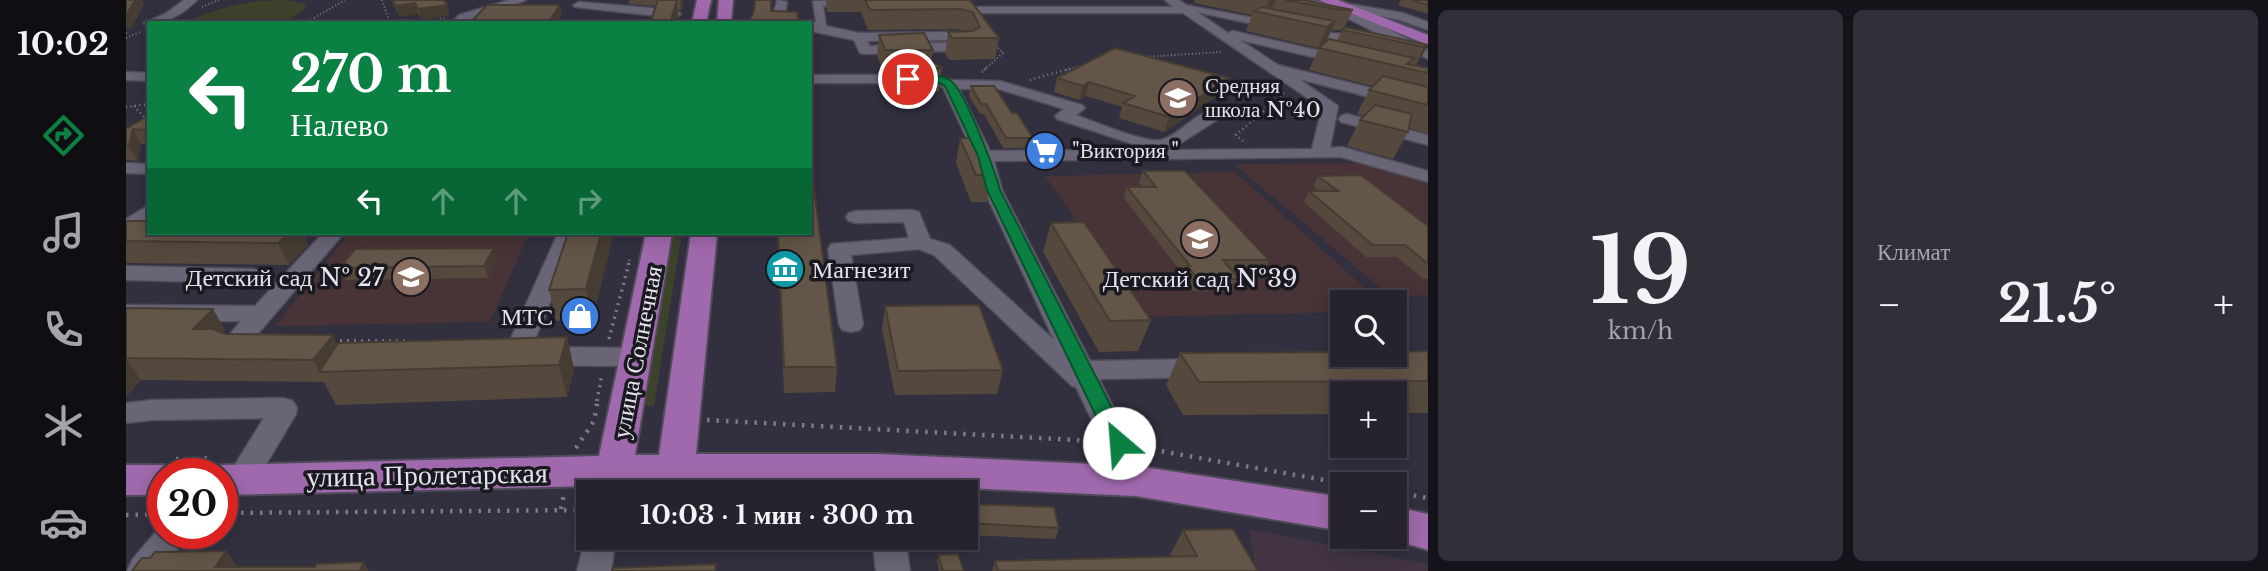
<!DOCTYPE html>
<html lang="ru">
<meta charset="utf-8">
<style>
body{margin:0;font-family:"Libre Baskerville",serif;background:#322f3b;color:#f1f3f6;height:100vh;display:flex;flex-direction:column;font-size:26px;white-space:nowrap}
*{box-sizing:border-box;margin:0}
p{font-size:23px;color:#a4a4aa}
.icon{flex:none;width:38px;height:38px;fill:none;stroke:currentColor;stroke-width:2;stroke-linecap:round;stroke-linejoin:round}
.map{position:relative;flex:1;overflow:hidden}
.panel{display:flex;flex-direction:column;gap:10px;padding:10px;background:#15131a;width:840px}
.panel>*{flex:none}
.top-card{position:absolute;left:21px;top:21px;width:665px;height:214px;border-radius:0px;box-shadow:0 4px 18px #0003,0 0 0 2px #42404b;background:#0b8043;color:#fff;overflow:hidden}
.tools{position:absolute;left:1204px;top:290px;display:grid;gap:14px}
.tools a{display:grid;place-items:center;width:77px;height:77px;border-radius:0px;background:#26232f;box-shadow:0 4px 18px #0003,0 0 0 2px #42404b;font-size:35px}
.speed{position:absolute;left:21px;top:458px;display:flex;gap:14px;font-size:35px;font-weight:700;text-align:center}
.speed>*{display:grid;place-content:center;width:91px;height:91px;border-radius:50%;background:#26232f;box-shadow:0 4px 18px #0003,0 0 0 2px #42404b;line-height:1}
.speed .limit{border:10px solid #d22;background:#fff;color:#111}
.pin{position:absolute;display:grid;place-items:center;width:60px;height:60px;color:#fff;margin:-30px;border:4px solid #fff;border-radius:50%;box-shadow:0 2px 7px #0007}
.me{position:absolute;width:77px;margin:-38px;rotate:333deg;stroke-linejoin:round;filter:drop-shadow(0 0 5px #0008)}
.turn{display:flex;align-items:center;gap:24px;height:147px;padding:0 28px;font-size:32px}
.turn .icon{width:91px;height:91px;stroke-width:2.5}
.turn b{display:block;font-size:49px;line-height:60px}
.lanes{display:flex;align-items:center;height:66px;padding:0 28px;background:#0003;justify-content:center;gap:35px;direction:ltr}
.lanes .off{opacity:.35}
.big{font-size:52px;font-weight:700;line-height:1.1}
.panel .widget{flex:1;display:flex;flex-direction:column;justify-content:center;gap:10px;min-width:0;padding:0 24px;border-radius:10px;background:#322f3b}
.panel .dial{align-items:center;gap:0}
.dial b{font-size:91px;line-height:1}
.heat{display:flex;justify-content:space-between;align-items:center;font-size:38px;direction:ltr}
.panel .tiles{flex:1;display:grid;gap:10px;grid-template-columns:repeat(2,1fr)}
.trip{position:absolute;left:450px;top:480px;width:402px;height:70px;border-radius:0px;background:#26232f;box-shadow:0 4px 18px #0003,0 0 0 2px #42404b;font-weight:700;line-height:70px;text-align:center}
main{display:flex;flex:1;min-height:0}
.tab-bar{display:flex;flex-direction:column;width:126px;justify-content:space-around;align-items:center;background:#0f0e13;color:#a4a4aa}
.tab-bar .icon{width:49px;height:49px}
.tab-bar .on{color:#0b8043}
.tab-bar b{font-size:32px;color:#f1f3f6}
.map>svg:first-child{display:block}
</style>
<main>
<nav class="tab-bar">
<b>10:02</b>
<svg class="icon on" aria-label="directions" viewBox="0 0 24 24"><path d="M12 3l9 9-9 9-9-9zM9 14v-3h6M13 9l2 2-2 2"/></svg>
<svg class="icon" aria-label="music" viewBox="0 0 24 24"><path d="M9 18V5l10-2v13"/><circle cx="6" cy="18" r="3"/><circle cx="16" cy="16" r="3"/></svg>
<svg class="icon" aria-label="phone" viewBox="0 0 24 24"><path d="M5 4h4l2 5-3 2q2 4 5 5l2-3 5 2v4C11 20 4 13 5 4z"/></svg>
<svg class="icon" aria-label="climate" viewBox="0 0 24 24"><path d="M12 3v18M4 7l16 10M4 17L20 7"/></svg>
<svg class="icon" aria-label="car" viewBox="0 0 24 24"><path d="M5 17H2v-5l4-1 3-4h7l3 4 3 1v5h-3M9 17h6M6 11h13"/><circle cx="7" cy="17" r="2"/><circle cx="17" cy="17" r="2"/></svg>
</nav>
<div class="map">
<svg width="1302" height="571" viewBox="0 0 1302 571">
<rect width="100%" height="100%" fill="#322f3f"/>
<path fill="#423442" d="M1123,529L1302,564V571H1130Z"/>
<path fill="#483336" d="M1234,163L1302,183V295L1265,297L1108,164Z
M1109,172L1256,303H1216V312L1017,317L919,176Z
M223,233H403L364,322L149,326Z"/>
<path fill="#3d422b" d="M158,0L180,4L179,9L159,23H58C90,8 123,0 158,0Z
M548,233H556L528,406H518Z"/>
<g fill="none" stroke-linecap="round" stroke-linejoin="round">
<g stroke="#4f4c59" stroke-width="3">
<path id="minor" d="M58,0H71C57,14 42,23 23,23V26L18,23L39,14Z
M383,0H400L339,23H325L333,15Z
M651,0L661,2L658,23H646Z
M730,0L735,3L729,6H697L700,26L733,33L831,32L842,34L849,46L843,50L739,54L734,53L728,40L684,31V23L690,22L687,1ZM833,40L835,42L744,46L741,41Z
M835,0H843L848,7H1047L1039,0H1053L1060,5L1206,33L1243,35L1247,36V42L1206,41L1071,12L1102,33L1107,31L1221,57L1228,61L1221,65L1114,40L1152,65L1302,102V112L1173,79L1212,106L1204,148L1216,147L1302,171V182L1215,157L868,161L876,190L964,361L1078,359L1087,362L1091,368L1087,374L1078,377L973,379L1025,481L1021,490L1010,493L999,490L950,387L946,386L808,255L793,249L725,255L737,324L734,330L725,332L716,330L713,324L702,249L705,244L783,238L778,222L730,223L723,221L720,217L723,213L730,211L786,210L793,212L804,239L824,245L928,340L858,190L849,156L817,87L806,83H684V75H807L824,80L874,81L956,105L959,108L950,115C966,121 1021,144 1035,140C1055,136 1072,106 1094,112L1096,115L1094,118L1044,150L1186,149L1196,108L1057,13H845L841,12L833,2ZM833,89H873L938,109L929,116L931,119L1025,150L864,151Z
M1176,0C1220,0 1264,31 1302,50V59L1221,18Z
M453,2L549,10L555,14L549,18L449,7L447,5Z
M1224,4L1277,13L1302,22V30L1274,20L1220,9V5Z
M0,72L23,73V81L0,80Z
M1221,114L1302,135V145L1215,122L1213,119L1215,116Z
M0,163L23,164V174L0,173Z
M23,205V221L7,233L0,235V219Z
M197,233H218L129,337L139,339L143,345L139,351L130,353L103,351L98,341L115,321H0V305L129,306Z
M432,233H452L406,347L510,348L519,351L523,357L519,363L510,366L390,365L381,362L377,356Z
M0,266L127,269L135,271L138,276L135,281L127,283L0,280Z
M157,398L167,401L171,408L170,414L126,488L115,491L104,488L100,479L138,418L26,420L0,423V403L26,400Z
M752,457L763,460L767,469L771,492H739L737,469L741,460Z
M488,459L499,462L503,471L499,492H467L477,462Z
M37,523V534H61L38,571H1L6,560Z
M462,528V537H490L485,571H451Z
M746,537H779L784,571H750Z"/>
</g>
<g stroke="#4f4c59" stroke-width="4">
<path id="major" d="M571,0H585L580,23H566Z
M593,0H607L605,23H591Z
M1193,0H1212L1302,35V45Z
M520,233H546L509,455H533L565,233H591L570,454H752L1010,466L1216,497V531L1010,496L752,484H550L96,495V474H80L83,469L96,465L473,456Z
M0,465H37L50,469L53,474H37V495H0Z
M1269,507L1302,514V550L1258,537H1269Z"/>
</g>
<path stroke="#7e7b89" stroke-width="2" stroke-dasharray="1 2.5" stroke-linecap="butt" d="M256,0L264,23
M76,7L93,0
M179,23L219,0
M290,23L320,18
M0,33L3,32
M0,38L14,32
M1017,57L1096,52
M858,70L877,53L870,46
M940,70L954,66"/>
<path stroke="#7e7b89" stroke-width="2.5" stroke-dasharray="1 3.5" stroke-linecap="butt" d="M856,72L860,68
M904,80L946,68
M8,106L20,119
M0,107L23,104
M1117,141L1110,135L1158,93
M502,265L504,258"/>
<path stroke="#7e7b89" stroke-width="3.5" stroke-dasharray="2 5" stroke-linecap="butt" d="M483,339L503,263
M207,341H280
M471,401L476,374"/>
<path stroke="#7e7b89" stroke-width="4.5" stroke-dasharray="2.5 7" stroke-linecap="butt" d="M581,420L968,441
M450,448L468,421L472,399
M1017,448L1226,485
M50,459L84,458
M1269,492L1302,498
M435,509L438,494
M96,513L462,510
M0,515L36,514"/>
<use href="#minor" fill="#696577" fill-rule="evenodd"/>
<use href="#major" fill="#a069ad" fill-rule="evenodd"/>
</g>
<path fill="#55493d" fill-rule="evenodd" d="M265,0H318L321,5L324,15L296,20L292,14L274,17Z
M503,0H556L557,3L555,11L552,9V19L551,23H524L530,6L503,4Z
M700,0H844L873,38L869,59L823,60L819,54L822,32L839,31L831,29L742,30L735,12H701Z
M1069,0H1177L1227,10L1218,28L1302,45L1290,66L1302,68V134L1283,128L1282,132L1267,159L1221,146L1234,120L1238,116L1231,114L1243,90L1247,86L1183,70L1193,48L1197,45L1192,48L1120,31L1126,15L1068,3ZM1205,30H1216L1211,41L1200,42Z
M1275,0H1302V14L1272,5Z
M753,35L807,50L805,63L816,68L813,92H765L763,86L764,72H757L751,56Z
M931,78H1103L1097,92L1038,132L993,118L996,107L960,96L953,100L928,92Z
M845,86L886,113L907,138L905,148H877L858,114H854L843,96Z
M23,115V144H15L12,161L0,160V129Z
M834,138L866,175L861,202H845L830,163Z
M1017,171L1143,260L1138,272H1107L1113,279L1107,291H1067L1056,278L1057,275L998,198L1001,187H1017L1013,182Z
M1192,176L1302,226V279H1297L1271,257H1240L1178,202L1183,191H1193L1187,186Z
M0,221L23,233H177L182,245L163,265L0,263Z
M925,223L1025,320L1012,351L973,352L917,252Z
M442,233H488L466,320L430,321L423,290Z
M651,233H684L711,367L709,392L658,393Z
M371,259L362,278L220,280L214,268Z
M759,306L877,370L871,394L769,395L756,329Z
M0,308L99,330L97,333L99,334L211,344L441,337L448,369L441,397L210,405L198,382L15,380L0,397Z
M1302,351V413H1269V394H1216V414L1057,415L1040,385L1054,353Z
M840,504L933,528L929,539L840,535Z
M1057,530L1132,571H866L869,561L1045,557L1044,555Z
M812,555L838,571H813L811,562Z"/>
<path fill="#453c32" d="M9,0H16L18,4L6,28L0,29V16Z
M551,0L552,19L551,23H544Z
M554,0H556L557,3L555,11Z
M1143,0H1150L1145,11L1138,13Z
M289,3L292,14L274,17L270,6Z
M321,5L324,15L296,20L292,9Z
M434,5L436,16L432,23H422Z
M1209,21L1200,42L1192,48L1201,27Z
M1302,45L1290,67L1287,70L1298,47Z
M1103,78L1097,92L1038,132L1043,117Z
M963,82L960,96L953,100L957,86Z
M7,129L15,144L12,161L3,146Z
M163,233H177L182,245L163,265L152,243Z
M475,233H488L466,320L460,289Z
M368,248L371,259L362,278L358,266Z
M87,309L99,330L80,351L67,329Z
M207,335L217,357L194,372L187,360Z
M441,337L448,369L441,397L433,365Z
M0,359L15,380L0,397Z
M100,551L112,567H89Z
M238,562L243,571H234Z"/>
<path fill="#635547" stroke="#453c32" stroke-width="2" d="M0,0H9L0,16Z
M267,0H318L321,5L292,9L289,3L270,6Z
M532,0H551L544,23H524Z
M629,0H645V11L671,12L673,23H624V19L628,11Z
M739,0H844L873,38H826L822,32L846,31L854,27L847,12L834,9L744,10Z
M1159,0H1177L1227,10H1215Z
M1285,0H1302V5Z
M361,5H434L422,23H344Z
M1135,7L1209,21L1201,27L1128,11Z
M1219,27L1302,45L1298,47L1216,30Z
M798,33L807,50H759L753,35Z
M1203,39L1288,58L1281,64L1302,68V73L1193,48Z
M989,48L1103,78L1043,117L997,103L1009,96L963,82L957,86L931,78Z
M765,63H809L816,68L767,69Z
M1257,76L1302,87V105L1243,90Z
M845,86H868L886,113H891L907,138H880L860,104H855Z
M1249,105L1286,114L1282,132L1234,120Z
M23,115V130L7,129L3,146H0V129Z
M834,138H849L866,175H850Z
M684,156L711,367H658L652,233H684Z
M1017,171H1059L1143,260H1097L1113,279H1072L1061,266H1064L1001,187H1030Z
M1235,175L1302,226V264L1279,245H1247L1183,191H1212L1192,176Z
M0,221H23V233H163L152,243L0,241Z
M958,222L1025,320L984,321L925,223Z
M442,233H475L460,289L423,290Z
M368,248L358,266L214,268L229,249Z
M853,305L877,370L772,371L759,306Z
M0,308L87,309L67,329H87L99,334L207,335L187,360L0,358Z
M441,337L433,365L193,372L212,343Z
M1302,351V381L1073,382L1054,353L1216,352V355H1269V352Z
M840,504L928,507L933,528L840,523Z
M1107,529L1132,571H872L869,561L1071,556L1057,530Z
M100,551L89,567H189L191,564L238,562L234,571H6L16,558H24L29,552Z
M832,554L838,571H817L812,555Z
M590,564L589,571H486L487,568Z"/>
<path fill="#0b8043" stroke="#07532c" stroke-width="2" d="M782,76C796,76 814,73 825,81C839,91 869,171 874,190L1004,443L1001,449L993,451L986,449L983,443L861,190L852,156L819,86L811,82L779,81V77Z"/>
<defs>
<g id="school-disc" transform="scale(2.0125)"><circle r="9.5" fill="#8d6e63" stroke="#1a1920"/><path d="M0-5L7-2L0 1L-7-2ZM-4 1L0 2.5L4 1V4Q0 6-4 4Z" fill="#fff"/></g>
<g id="supermarket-disc" transform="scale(2.0125)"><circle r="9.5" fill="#3f7fe0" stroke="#1a1920"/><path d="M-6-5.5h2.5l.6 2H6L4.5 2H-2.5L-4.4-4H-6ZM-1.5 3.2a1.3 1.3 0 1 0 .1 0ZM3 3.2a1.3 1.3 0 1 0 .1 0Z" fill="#fff"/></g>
<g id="museum-disc" transform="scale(2.0125)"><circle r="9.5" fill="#0f9aa8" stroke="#1a1920"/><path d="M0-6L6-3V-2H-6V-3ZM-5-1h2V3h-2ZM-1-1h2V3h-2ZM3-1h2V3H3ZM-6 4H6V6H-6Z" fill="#fff"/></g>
<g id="shop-disc" transform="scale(2.0125)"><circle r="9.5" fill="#3f7fe0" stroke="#1a1920"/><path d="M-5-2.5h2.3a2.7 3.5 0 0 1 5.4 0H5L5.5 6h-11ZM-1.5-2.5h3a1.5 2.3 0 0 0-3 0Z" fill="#fff"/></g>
</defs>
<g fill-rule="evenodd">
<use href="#school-disc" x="1052" y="98"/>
<use href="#supermarket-disc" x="919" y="151"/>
<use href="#school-disc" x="1074" y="239"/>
<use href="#museum-disc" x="659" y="269"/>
<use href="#school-disc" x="285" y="277"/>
<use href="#shop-disc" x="454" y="316"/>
</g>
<g text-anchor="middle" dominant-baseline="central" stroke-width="7" stroke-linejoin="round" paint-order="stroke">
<g font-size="21" fill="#e5e4ee" stroke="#1a1920" text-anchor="start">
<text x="1079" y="86">Средняя<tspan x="1079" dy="24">школа №40</tspan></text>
<text x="946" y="151">"Виктория "</text>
</g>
<g font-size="24" fill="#e5e4ee" stroke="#1a1920" text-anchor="end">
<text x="686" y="269" text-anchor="start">Магнезит</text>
<text x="258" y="277">Детский сад № 27</text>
<text x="1074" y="278" text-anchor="middle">Детский сад №39</text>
<text x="427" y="316">МТС</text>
</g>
<g font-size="24" fill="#e5e4ee" stroke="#1a1920">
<text transform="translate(511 352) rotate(-79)">улица Солнечная</text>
</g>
<g font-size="28" fill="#e5e4ee" stroke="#1a1920">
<text transform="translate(301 475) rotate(-1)">улица Пролетарская</text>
</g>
</g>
</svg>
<div class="tools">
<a><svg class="icon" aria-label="search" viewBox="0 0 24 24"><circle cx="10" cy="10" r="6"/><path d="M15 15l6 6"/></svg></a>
<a>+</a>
<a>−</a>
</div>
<div class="speed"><div class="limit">20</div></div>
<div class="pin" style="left:782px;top:79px;background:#d93025"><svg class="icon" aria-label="arrive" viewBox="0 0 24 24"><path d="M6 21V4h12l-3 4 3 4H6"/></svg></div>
<svg class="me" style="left:993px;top:443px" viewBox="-20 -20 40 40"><circle r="19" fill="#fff"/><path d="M0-13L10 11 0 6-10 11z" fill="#0b8043"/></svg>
<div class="trip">10:03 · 1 мин · 300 m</div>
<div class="top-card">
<div class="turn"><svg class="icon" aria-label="left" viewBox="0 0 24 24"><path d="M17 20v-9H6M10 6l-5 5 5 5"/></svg><div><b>270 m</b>Налево</div></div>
<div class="lanes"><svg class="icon" aria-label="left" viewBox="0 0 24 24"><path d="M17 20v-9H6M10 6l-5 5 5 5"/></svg><svg class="icon off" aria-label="ahead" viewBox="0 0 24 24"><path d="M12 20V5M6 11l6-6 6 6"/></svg><svg class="icon off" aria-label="ahead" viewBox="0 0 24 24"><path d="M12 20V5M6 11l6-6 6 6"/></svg><svg class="icon off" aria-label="right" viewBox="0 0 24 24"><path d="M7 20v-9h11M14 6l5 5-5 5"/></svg></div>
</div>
</div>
<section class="panel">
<div class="tiles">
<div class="widget dial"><b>19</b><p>km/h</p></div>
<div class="widget"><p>Климат</p>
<div class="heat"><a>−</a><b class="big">21.5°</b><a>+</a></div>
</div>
</div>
</section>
</main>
